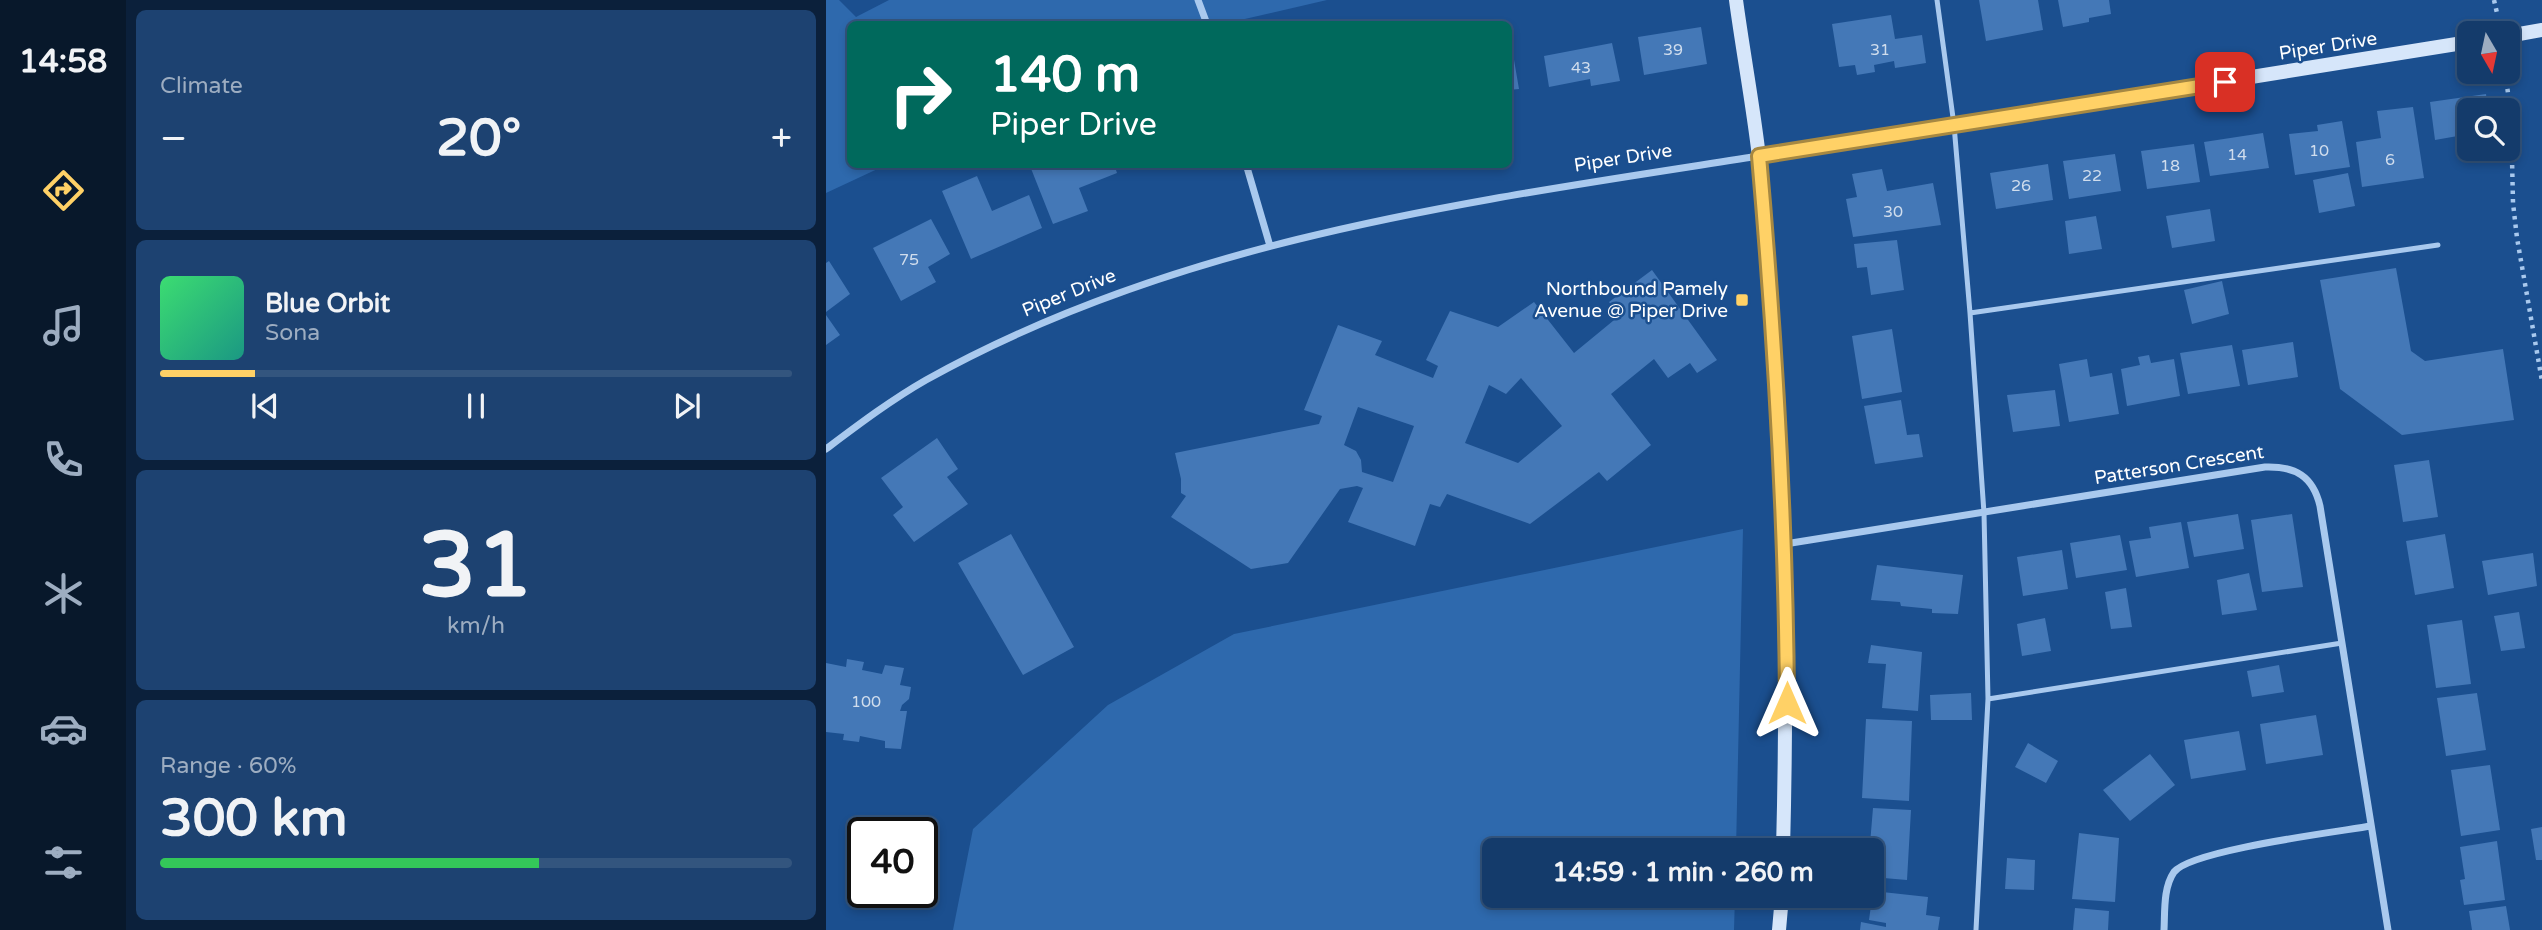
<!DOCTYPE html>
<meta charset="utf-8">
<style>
body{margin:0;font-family:"Varela Round",sans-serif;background:#1d4271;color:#f1f3f6;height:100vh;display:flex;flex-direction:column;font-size:26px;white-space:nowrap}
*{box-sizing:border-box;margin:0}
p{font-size:23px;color:#9dadc1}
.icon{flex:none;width:38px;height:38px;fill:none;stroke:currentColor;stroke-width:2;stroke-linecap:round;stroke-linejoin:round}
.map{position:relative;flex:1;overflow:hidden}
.sheet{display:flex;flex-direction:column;gap:10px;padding:10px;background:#0b203b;width:700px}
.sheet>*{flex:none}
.hud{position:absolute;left:21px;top:21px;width:665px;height:147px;border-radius:10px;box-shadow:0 4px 10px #0003,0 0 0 2px #33557e;background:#00695c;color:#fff;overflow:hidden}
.needle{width:46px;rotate:171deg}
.buttons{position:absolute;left:1631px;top:21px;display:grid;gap:14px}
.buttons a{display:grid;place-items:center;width:63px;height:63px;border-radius:10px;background:#143b6b;box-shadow:0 4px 10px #0003,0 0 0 2px #33557e;font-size:35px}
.speed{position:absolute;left:21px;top:817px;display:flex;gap:14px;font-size:35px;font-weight:700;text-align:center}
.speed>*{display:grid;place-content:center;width:91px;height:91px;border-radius:50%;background:#143b6b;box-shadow:0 4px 10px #0003,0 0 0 2px #33557e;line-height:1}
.speed .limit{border:4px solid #111;border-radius:10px;background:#fff;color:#111}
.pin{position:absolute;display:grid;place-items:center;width:60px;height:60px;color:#fff;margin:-30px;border-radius:14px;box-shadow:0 4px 10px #0006}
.me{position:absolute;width:77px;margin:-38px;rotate:0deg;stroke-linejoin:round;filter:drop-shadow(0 0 5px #0008)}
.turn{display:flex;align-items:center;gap:24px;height:147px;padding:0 28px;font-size:32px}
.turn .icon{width:91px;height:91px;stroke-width:2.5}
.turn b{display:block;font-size:49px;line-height:60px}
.big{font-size:52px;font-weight:700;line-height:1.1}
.sheet .widget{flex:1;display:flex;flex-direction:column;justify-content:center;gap:10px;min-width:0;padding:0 24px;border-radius:10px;background:#1d4271}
.sheet .dial{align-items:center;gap:0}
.dial b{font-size:91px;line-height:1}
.song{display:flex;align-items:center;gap:21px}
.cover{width:84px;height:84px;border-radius:10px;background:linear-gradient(135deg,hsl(140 70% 55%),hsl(170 70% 35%))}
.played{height:7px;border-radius:4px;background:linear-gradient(90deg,#ffd166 15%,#33557e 15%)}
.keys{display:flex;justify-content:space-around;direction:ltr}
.heat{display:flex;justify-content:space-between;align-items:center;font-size:38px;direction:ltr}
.charge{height:10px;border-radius:5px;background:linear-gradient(90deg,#34c759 60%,#33557e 0)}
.trip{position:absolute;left:656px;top:838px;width:402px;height:70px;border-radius:10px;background:#143b6b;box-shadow:0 4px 10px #0003,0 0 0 2px #33557e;font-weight:700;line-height:70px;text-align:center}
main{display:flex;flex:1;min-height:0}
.tab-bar{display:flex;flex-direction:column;width:126px;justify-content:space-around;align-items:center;background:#08182b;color:#9dadc1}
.tab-bar .icon{width:49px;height:49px}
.tab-bar .selected{color:#ffd166}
.tab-bar b{font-size:32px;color:#f1f3f6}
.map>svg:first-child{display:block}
</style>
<main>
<nav class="tab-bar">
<b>14:58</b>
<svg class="icon selected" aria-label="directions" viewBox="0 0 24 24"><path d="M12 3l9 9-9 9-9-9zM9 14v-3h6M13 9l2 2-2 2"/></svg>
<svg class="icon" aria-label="music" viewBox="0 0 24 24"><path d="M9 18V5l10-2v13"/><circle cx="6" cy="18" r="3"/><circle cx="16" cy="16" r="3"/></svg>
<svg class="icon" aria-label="phone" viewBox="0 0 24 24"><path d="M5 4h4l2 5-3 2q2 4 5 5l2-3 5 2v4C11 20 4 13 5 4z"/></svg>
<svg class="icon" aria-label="climate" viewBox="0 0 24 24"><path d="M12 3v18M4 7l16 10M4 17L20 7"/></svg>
<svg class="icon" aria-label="car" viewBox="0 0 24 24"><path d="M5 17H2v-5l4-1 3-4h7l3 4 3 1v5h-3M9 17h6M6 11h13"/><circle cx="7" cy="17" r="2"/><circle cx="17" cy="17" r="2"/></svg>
<svg class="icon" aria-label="filters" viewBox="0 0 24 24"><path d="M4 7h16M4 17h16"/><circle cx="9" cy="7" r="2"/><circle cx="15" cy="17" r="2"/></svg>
</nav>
<section class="sheet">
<div class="widget"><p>Climate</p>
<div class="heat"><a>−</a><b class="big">20°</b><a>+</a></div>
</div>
<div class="widget">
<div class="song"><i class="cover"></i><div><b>Blue Orbit</b><p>Sona</p></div></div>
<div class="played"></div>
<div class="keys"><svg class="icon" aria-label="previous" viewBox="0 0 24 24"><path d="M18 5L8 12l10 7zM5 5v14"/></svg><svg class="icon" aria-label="pause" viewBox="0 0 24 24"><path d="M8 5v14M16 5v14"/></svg><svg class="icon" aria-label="next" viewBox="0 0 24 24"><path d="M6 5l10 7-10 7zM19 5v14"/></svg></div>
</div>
<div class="widget dial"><b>31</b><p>km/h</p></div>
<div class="widget"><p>Range · 60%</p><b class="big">300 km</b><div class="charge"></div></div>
</section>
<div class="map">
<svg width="1716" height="930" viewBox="0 0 1716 930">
<rect width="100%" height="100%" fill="#1b4f8f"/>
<path fill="#2e69ad" d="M0,0H13L30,17L63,0H501L397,24H24V164L60,165L0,193Z
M917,529L910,850H668V896H909L908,930H127L147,829L282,705L408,634Z"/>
<path fill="#4478b7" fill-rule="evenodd" d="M1153,0H1212L1217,30L1160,41Z
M1232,0H1283L1285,14L1263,18V22L1237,27Z
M1065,15L1069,39L1096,35L1100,63L1069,68L1068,61L1048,65L1049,72L1031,75L1029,65L1013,67L1006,24Z
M875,27L881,64L818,75L812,37Z
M786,43L794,81L765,86L764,79L723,87L718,56Z
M687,54L693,89L682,90V55Z
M1660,94L1662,110H1643V134L1609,140L1604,102Z
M1587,107L1598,178L1536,187L1530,142L1555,138L1551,111Z
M1516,121L1524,167L1469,175L1463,134L1492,131L1491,125Z
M1437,133L1443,168L1384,176L1378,142Z
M1368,144L1374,182L1321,189L1315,151Z
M1289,154L1295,191L1243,199L1237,161Z
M207,164H288L291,173L253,188L262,211L227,224L204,166Z
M1222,164L1227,200L1170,209L1164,173Z
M1056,169L1061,191L1107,183L1115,225L1027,237L1020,199L1031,197L1026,174Z
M1522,173L1529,206L1493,213L1487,180Z
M151,176L166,211L203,195L216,228L145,259L116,191Z
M1384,209L1389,241L1346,248L1340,216Z
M1270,216L1276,249L1243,254L1239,221Z
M105,219L124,254L102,267L110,282L75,301L47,248Z
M1071,240L1078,290L1045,295L1041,267L1031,268L1028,244Z
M3,261L24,294L0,312V263Z
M1570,268L1585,351L1599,361L1677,349L1688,420L1576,435L1514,389L1494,280Z
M826,270L891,360L871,373L864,363L842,378L828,359L785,394L825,445L781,481L773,472L704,524L621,494L614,507L604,504L589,546L522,522L537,488L531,486L514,489L462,563L425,569L345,517L360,496L355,493V479L349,453L493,424L496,416L478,410L512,325L556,341L549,355L607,378L612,366L600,360L624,311L672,327L708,302L748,353L793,316L783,302ZM695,378L736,426L692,463L639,443L663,385L680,394ZM532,407L588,426L567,482L536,472L535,460L530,451L518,445Z
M1396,281L1403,314L1366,324L1358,290Z
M0,315L14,335L0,345Z
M1066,329L1076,392L1036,399L1026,336Z
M1467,342L1472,377L1422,385L1416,350Z
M1406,345L1414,386L1362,394L1354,353Z
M1323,355L1325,363L1348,359L1354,396L1301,406L1295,369L1314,365L1312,357Z
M1261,359L1264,377L1286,373L1293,414L1243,422L1233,364Z
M1229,390L1234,426L1187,432L1181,395Z
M1075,400L1081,435L1093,434L1097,457L1049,464L1038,406Z
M111,438L132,469L121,477L142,504L88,542L67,515L77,507L55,478Z
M1603,460L1612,517L1577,522L1568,465Z
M1412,514L1418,549L1368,557L1361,522Z
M1466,514L1477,587L1436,592L1425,520Z
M1355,522L1363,568L1310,577L1303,541L1325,538L1323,527Z
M185,534L248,647L197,675L132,563Z
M1619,534L1628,588L1589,595L1580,541Z
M1294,535L1301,570L1250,578L1244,543Z
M1236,550L1242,589L1197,596L1191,557Z
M1707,553L1711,586L1662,595L1656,561Z
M1051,565L1137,575L1132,614L1106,613V609L1075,606L1074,602L1045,600Z
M1423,573L1431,610L1396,615L1391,580Z
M1300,588L1306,627L1285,629L1279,592Z
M1693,612L1699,648L1675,651L1668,616Z
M1219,618L1225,651L1196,656L1191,624Z
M1636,620L1645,684L1610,688L1601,625Z
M1045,645L1096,652L1092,711L1056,708L1060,664L1042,663Z
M21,659L38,662L36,670L56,674L59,665L78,668L74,685L85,687L83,699L76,705L74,711H81L75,749L59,748V741L34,736L33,742L17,740L18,734L0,732V663L20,667Z
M1453,665L1458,692L1426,697L1421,671Z
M1145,693L1146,720H1105L1104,695Z
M1651,693L1660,750L1620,756L1611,698Z
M1490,715L1497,755L1440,764L1434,724Z
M1040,719L1086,721L1083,801L1036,798Z
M1413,731L1420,770L1365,779L1358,740Z
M1202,743L1232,761L1220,783L1189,767Z
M1324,754L1349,785L1304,821L1277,790Z
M1664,765L1674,830L1635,836L1625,770Z
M1047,808L1085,810L1081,880L1046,877V850H1037L1038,844H1044Z
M1716,827V860H1710L1705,829Z
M1253,833L1293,838L1289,902L1246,899Z
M1671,841L1679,900L1638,905L1634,880L1639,879L1634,847Z
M1181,858L1209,860L1208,890L1179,889Z
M1047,891L1102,897L1100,915L1114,917L1112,930H1034L1035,922L1060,927V923L1043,920Z
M1680,906L1684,930H1646L1643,911Z
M1249,908L1283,911L1282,930H1247Z"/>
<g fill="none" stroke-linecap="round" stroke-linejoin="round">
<path stroke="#a9c9ee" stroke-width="4.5" stroke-dasharray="3.5 5" stroke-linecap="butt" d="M1668,0L1671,13
M1679,72L1685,114L1687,203L1691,238L1716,381"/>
<path stroke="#a9c9ee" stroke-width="5" d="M1111,0L1128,125L1144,313
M1162,699L1516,643
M1150,930L1162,699L1158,513L1144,313L1612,245"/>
<path stroke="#a9c9ee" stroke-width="7" d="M372,0L381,24
M420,164L444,246
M0,449C32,425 65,400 100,380C356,237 648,201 933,156
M959,544L1439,467C1469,466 1487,476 1494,506L1562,930
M1338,930C1339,912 1337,888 1348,872C1365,850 1510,832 1545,826"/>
<path stroke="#d6e6fa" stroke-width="14" d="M910,0C917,52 927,105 933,157C957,388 963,619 957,850
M1682,36L1716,30
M933,156L1643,42
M953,930L956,896"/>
</g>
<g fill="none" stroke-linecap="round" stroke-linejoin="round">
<g stroke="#a68842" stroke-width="18">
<path id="route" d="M961,703C960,520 949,338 933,156L1399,82"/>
</g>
<use href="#route" stroke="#ffd166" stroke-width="12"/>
</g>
<rect fill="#ffd166" stroke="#1b4f8f" stroke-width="2.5" x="909" y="293" width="14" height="14" rx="3.5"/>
<g text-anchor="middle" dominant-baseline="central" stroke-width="5" stroke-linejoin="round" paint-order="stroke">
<g font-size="16" fill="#d0dded">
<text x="847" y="50">39</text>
<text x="1054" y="50">31</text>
<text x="755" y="68">43</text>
<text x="1493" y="151">10</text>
<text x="1411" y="155">14</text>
<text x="1564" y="160">6</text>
<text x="1344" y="166">18</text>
<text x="1266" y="176">22</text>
<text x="1195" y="186">26</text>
<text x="1067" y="212">30</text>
<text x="83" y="260">75</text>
<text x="40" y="702">100</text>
</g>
<g font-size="19" fill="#fff" stroke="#1b4f8f">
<text transform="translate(1502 46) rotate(-9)">Piper Drive</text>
<text transform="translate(797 158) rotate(-9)">Piper Drive</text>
<text transform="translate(243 293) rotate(-22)">Piper Drive</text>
<text transform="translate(1353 465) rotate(-9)">Patterson Crescent</text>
</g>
<g font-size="19" fill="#fff" stroke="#1b4f8f" text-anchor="end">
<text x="902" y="289">Northbound Pamely<tspan x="902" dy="22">Avenue @ Piper Drive</tspan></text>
</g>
</g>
</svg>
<div class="buttons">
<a><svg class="needle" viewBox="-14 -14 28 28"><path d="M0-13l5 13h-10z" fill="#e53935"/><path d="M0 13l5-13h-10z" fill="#9dadc1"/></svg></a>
<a><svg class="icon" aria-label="search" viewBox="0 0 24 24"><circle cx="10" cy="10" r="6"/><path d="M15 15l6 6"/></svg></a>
</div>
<div class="speed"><div class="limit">40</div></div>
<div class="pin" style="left:1399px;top:82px;background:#d93025"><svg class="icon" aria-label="arrive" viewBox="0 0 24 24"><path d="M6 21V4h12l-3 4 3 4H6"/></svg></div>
<svg class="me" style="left:961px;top:703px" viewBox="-20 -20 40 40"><path d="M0-17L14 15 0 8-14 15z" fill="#ffd166" stroke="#fff" stroke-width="4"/></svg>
<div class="trip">14:59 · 1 min · 260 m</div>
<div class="hud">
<div class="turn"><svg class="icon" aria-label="right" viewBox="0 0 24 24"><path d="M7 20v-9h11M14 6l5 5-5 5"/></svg><div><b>140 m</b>Piper Drive</div></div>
</div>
</div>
</main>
